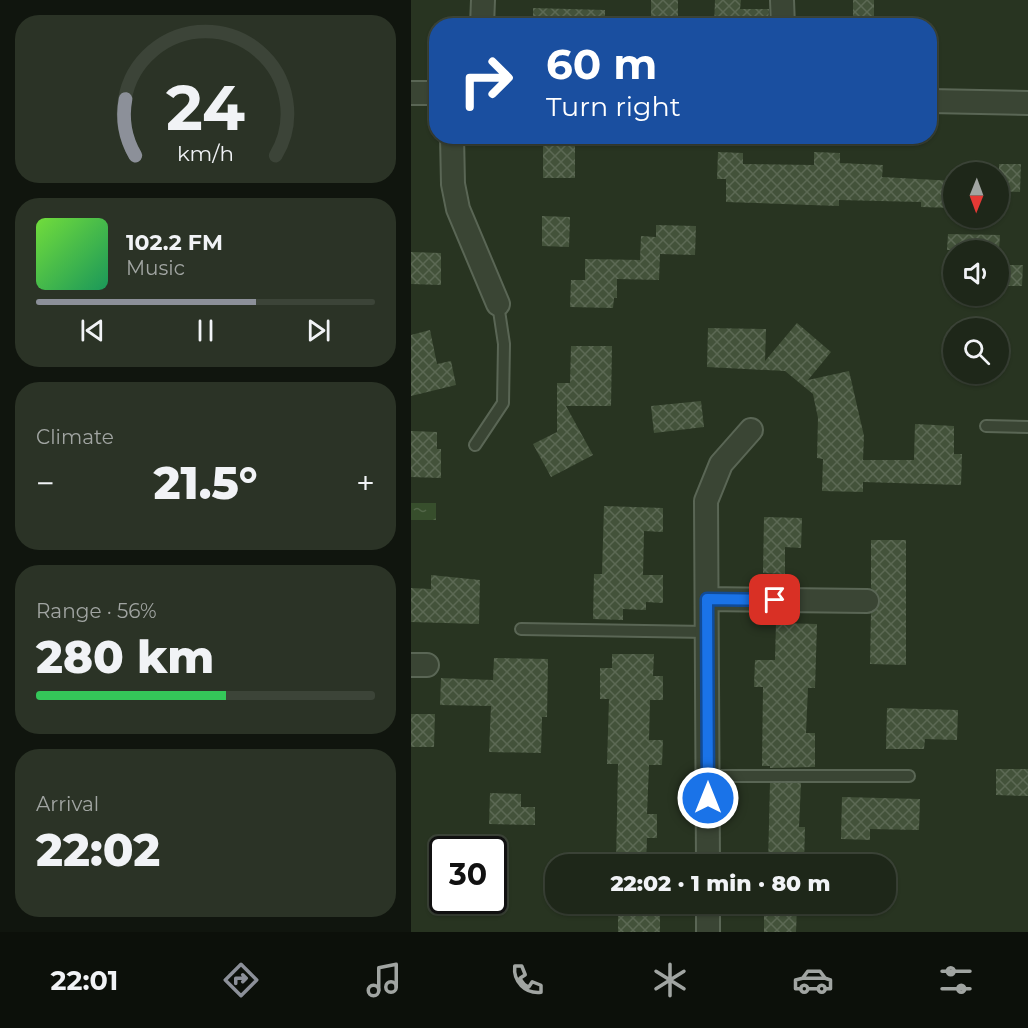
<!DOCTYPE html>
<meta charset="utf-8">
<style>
body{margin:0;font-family:Montserrat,sans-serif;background:#2b3326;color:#f1f3f6;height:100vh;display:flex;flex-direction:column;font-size:22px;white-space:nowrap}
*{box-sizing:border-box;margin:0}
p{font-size:20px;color:#a1a5a2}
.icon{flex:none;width:33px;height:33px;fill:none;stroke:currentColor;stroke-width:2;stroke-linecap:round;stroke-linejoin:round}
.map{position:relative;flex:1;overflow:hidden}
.details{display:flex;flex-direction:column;gap:15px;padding:15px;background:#10150e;width:411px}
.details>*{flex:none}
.top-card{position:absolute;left:18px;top:18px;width:508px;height:126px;border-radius:24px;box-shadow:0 2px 4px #0004,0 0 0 2px #3c4438;background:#1a4fa0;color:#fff;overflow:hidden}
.needle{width:39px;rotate:181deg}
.buttons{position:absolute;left:532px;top:162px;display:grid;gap:12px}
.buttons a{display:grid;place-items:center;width:66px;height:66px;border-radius:50%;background:#1e2719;box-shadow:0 2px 4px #0004,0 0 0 2px #3c4438;font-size:30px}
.speed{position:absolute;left:18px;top:836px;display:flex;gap:12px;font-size:30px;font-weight:700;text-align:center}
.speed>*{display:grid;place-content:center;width:78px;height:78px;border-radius:50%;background:#1e2719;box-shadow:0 2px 4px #0004,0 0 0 2px #3c4438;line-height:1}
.speed .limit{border:3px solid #111;border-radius:9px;background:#fff;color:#111}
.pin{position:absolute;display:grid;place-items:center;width:51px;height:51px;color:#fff;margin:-26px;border-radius:12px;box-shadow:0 3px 9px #0006}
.me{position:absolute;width:66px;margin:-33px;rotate:0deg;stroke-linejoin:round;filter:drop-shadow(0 0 4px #0008)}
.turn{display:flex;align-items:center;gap:21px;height:126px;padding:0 18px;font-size:27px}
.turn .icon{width:78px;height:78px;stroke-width:2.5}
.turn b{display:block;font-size:42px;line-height:51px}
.big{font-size:45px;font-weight:800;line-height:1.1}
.details .card{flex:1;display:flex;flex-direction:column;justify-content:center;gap:9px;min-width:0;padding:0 21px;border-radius:24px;background:#2b3326}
.details .dial{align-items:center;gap:0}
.dial svg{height:156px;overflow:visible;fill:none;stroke:#3c4438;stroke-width:7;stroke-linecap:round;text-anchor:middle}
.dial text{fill:#f1f3f6;stroke:none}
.song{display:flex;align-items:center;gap:18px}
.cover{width:72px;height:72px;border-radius:9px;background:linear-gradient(135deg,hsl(100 70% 55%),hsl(150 70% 35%))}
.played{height:6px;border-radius:3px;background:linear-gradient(90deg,#8c9099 65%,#3c4438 65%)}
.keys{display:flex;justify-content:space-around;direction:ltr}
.heat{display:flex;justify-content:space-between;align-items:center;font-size:33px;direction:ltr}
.charge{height:9px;border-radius:4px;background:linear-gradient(90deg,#34c759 56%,#3c4438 0)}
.trip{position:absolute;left:134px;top:854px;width:351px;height:60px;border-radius:24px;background:#1e2719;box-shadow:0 2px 4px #0004,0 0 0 2px #3c4438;font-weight:800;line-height:60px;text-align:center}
.tab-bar{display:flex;height:96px;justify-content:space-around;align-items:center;background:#0c100a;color:#a1a5a2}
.tab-bar .icon{width:42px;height:42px}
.tab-bar .selected{color:#8c9099}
.tab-bar b{font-size:27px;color:#f1f3f6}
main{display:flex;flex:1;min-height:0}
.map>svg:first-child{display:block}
</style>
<main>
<section class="details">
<div class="card dial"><svg viewBox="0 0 100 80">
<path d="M14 69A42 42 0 1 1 86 69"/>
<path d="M14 69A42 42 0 0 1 9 40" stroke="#8c9099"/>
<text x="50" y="56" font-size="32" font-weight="700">24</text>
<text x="50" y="72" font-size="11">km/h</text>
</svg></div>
<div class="card">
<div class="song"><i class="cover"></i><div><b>102.2 FM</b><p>Music</p></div></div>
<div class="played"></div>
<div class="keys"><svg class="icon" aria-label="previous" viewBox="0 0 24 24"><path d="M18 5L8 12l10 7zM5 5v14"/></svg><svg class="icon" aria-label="pause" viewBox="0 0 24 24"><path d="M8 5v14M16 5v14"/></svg><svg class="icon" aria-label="next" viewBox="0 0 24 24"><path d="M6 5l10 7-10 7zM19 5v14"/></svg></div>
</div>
<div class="card"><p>Climate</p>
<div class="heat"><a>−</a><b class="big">21.5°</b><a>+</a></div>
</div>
<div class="card"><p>Range · 56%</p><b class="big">280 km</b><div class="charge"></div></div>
<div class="card"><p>Arrival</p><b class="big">22:02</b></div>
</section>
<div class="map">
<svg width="617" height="932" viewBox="0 0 617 932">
<defs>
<pattern id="water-ripples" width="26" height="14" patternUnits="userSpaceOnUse" patternTransform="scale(1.5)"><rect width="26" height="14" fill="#374e2c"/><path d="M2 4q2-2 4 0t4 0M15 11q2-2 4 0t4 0" fill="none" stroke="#526648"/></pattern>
<pattern id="building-cross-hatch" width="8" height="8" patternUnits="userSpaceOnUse" patternTransform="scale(1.5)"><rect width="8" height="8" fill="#43523a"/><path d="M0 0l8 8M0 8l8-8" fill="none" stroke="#5c6954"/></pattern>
</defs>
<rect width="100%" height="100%" fill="#283421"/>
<path fill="url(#water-ripples)" d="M0,503H25V520H0Z"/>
<path fill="url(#building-cross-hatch)" d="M240,0H267V26L240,25Z
M304,0H330L329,9H358L357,26H303Z
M442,0H463V17H442Z
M122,8L194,10V26H122Z
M132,145L164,146V178H132Z
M307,152L332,153V164L403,165V152L429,153V163L472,165L471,177L543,181V208L510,207V202L428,200V206L315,202V179H306Z
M588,164H610L609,192L588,191Z
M131,216L159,217L158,247L131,246Z
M245,225L285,226L284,255L249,254L248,280L206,279V298H203L202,308L159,307L160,280H174V259L229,260L230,236L245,237Z
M537,234L589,235L588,250H536Z
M0,252L30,253V285L0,284Z
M588,265H612L611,286H588Z
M386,323L420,352L397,380L438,371L453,436L452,460H503L504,424L543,426V454H551L550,485L452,482V492L411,491L412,459L406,458L407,418L402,394L374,371L296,367L297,328L355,329L354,361Z
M19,330L26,364L40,361L45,385L0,396V335Z
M160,346H201L200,406H155L182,455L140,477L122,444L146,432V383H159Z
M290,401L293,427L243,433L240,406Z
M0,431L26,432V449H30V478L0,477Z
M193,506L252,508V532L233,531L232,575H252V603L235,602V610L212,609V620L182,619L183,574H191Z
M353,517L391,518L390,548L374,547V574L352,573Z
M460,540H495V665L459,664L460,613L467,608L469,601L467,594L460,588Z
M20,575L69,580L68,624L0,622V588L20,589Z
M365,623L406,624L404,688H397L395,733H404V767L359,768V766H351L352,687H343L344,660H364Z
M201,654H243L242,676H252V700H239L238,740H252L251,765H238L236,814H246V838H236L235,864H205L207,764H196L198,699H189V668H201Z
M83,658L137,659L136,717H131L130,753L78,752L80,706L29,705L30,678L82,680Z
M476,708L547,710L546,740L514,739L513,749H475Z
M0,714H24L23,747H0Z
M585,769H617V796L585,795Z
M359,783H390L388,827H394L393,864H357Z
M79,793L110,794V807H124V825L78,824Z
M431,797L509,799L508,830L459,829V840L430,839Z
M353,905L386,906L385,932H353Z
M207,909L249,910V932H207Z"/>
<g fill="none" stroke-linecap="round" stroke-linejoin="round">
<g stroke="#5a6655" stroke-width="14">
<path id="lane" d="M575,426L617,427
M64,445L92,403L93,344L87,304
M110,629L296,632
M297,776H498"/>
</g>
<g stroke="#5a6655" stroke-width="26">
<path id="street" d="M371,0L372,26
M71,26L72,0
M0,93H26
M519,101L617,103
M41,136L42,184L47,209L87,304
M296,599L456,601
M0,665H16
M297,864L295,501L310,464L340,430
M297,903V932"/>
</g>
<use href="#lane" stroke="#3a4534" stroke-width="10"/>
<use href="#street" stroke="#3a4534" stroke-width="22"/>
</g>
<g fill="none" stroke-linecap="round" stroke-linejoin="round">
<g stroke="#114b97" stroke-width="15">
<path id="route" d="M297,798L296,599L364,600"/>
</g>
<use href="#route" stroke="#1a73e8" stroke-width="10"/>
</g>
</svg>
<div class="buttons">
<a><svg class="needle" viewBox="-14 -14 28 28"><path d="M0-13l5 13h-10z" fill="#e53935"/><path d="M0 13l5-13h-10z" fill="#a1a5a2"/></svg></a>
<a><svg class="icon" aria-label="sound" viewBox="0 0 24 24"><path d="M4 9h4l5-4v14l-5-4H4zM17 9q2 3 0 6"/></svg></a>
<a><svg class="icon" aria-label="search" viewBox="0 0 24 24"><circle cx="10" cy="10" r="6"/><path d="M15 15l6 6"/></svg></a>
</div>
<div class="speed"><div class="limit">30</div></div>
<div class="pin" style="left:364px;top:600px;background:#d93025"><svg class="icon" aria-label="arrive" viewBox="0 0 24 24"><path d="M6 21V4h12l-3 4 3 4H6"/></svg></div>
<svg class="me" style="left:297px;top:798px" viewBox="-20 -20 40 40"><circle r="17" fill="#1a73e8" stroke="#fff" stroke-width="3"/><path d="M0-11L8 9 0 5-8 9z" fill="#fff"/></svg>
<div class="trip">22:02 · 1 min · 80 m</div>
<div class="top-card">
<div class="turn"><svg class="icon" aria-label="right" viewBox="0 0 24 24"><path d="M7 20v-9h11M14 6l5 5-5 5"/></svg><div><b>60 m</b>Turn right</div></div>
</div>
</div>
</main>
<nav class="tab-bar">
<b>22:01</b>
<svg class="icon selected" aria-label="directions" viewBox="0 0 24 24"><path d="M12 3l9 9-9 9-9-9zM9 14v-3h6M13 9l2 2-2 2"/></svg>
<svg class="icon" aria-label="music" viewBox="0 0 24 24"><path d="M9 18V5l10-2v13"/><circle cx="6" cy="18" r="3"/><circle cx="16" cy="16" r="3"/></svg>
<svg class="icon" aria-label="phone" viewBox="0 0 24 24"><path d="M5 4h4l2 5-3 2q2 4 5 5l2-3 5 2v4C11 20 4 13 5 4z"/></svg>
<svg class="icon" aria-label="climate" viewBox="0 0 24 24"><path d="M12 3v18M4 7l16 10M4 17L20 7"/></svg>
<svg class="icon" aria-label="car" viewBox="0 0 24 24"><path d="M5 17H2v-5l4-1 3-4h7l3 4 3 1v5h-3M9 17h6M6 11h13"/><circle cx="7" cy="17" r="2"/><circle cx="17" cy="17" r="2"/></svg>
<svg class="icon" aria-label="filters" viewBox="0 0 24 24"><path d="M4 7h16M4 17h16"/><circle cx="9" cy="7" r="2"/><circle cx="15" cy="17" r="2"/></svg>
</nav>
